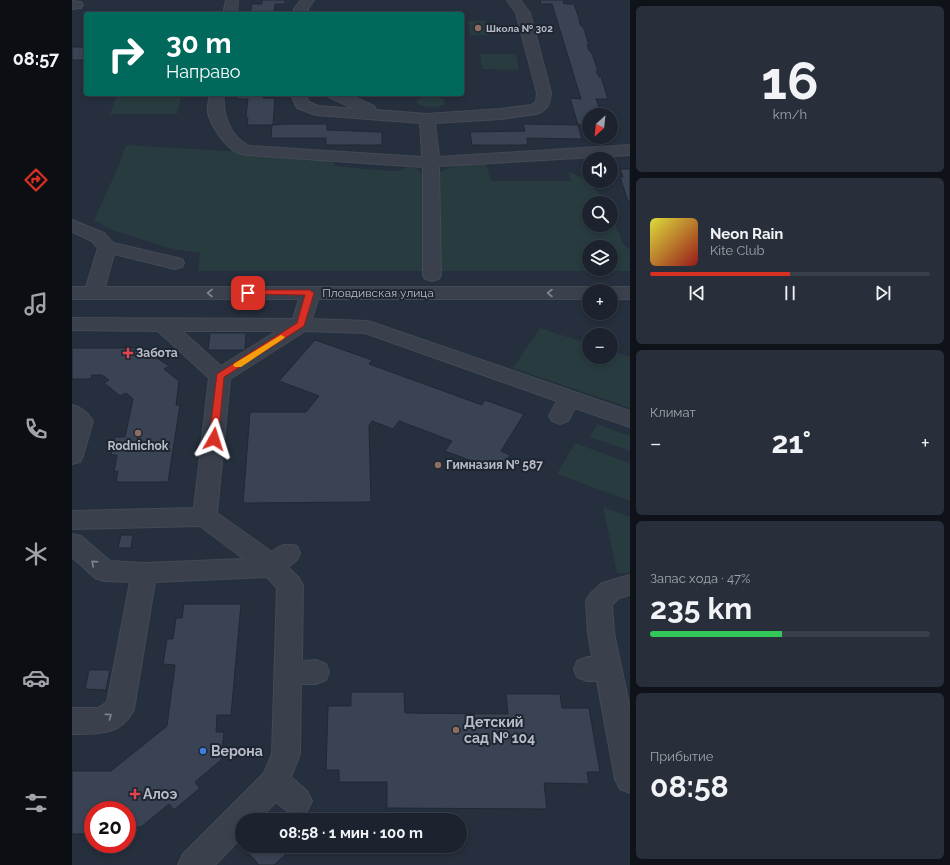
<!DOCTYPE html>
<html lang="ru">
<meta charset="utf-8">
<style>
body{margin:0;font-family:Raleway,sans-serif;background:#292f3a;color:#f1f3f6;height:100vh;display:flex;flex-direction:column;font-size:15px;white-space:nowrap}
*{box-sizing:border-box;margin:0}
p{font-size:13px;color:#a0a4aa}
.icon{flex:none;width:22px;height:22px;fill:none;stroke:currentColor;stroke-width:2;stroke-linecap:round;stroke-linejoin:round}
.map{position:relative;flex:1;overflow:hidden}
.drawer{display:flex;flex-direction:column;gap:6px;padding:6px;background:#0f1319;width:320px}
.drawer>*{flex:none}
.guide{position:absolute;left:12px;top:12px;width:380px;height:84px;border-radius:4px;box-shadow:0 2px 6px #0003,0 0 0 1px #3a404a;background:#00695c;color:#fff;overflow:hidden}
.needle{width:26px;rotate:207deg}
.tools{position:absolute;left:510px;top:108px;display:grid;gap:8px}
.tools a{display:grid;place-items:center;width:36px;height:36px;border-radius:50%;background:#1c232e;box-shadow:0 2px 6px #0003,0 0 0 1px #3a404a;font-size:20px}
.speed{position:absolute;left:12px;top:801px;display:flex;gap:8px;font-size:20px;font-weight:700;text-align:center}
.speed>*{display:grid;place-content:center;width:52px;height:52px;border-radius:50%;background:#1c232e;box-shadow:0 2px 6px #0003,0 0 0 1px #3a404a;line-height:1}
.speed .limit{border:6px solid #d22;background:#fff;color:#111}
.pin{position:absolute;display:grid;place-items:center;width:34px;height:34px;color:#fff;margin:-17px;border-radius:8px;box-shadow:0 2px 6px #0006}
.me{position:absolute;width:44px;margin:-22px;rotate:6deg;stroke-linejoin:round;filter:drop-shadow(0 0 3px #0008)}
.turn{display:flex;align-items:center;gap:14px;height:84px;padding:0 16px;font-size:18px}
.turn .icon{width:52px;height:52px;stroke-width:2.5}
.turn b{display:block;font-size:28px;line-height:34px}
.big{font-size:30px;font-weight:700;line-height:1.1}
.drawer .card{flex:1;display:flex;flex-direction:column;justify-content:center;gap:6px;min-width:0;padding:0 14px;border-radius:6px;background:#292f3a}
.drawer .dial{align-items:center;gap:0}
.dial b{font-size:52px;line-height:1}
.song{display:flex;align-items:center;gap:12px}
.cover{width:48px;height:48px;border-radius:6px;background:linear-gradient(135deg,hsl(60 70% 55%),hsl(0 70% 35%))}
.played{height:4px;border-radius:2px;background:linear-gradient(90deg,#d93025 50%,#3a404a 50%)}
.keys{display:flex;justify-content:space-around;direction:ltr}
.heat{display:flex;justify-content:space-between;align-items:center;font-size:22px;direction:ltr}
.charge{height:6px;border-radius:3px;background:linear-gradient(90deg,#34c759 47%,#3a404a 0)}
.trip{position:absolute;left:163px;top:813px;width:232px;height:40px;border-radius:20px;background:#1c232e;box-shadow:0 2px 6px #0003,0 0 0 1px #3a404a;font-weight:700;line-height:40px;text-align:center}
main{display:flex;flex:1;min-height:0}
.tabs{display:flex;flex-direction:column;width:72px;justify-content:space-around;align-items:center;background:#0b0e12;color:#a0a4aa}
.tabs .icon{width:28px;height:28px}
.tabs .current{color:#d93025}
.tabs b{font-size:18px;color:#f1f3f6}
.map>svg:first-child{display:block}
</style>
<main>
<nav class="tabs">
<b>08:57</b>
<svg class="icon current" aria-label="directions" viewBox="0 0 24 24"><path d="M12 3l9 9-9 9-9-9zM9 14v-3h6M13 9l2 2-2 2"/></svg>
<svg class="icon" aria-label="music" viewBox="0 0 24 24"><path d="M9 18V5l10-2v13"/><circle cx="6" cy="18" r="3"/><circle cx="16" cy="16" r="3"/></svg>
<svg class="icon" aria-label="phone" viewBox="0 0 24 24"><path d="M5 4h4l2 5-3 2q2 4 5 5l2-3 5 2v4C11 20 4 13 5 4z"/></svg>
<svg class="icon" aria-label="climate" viewBox="0 0 24 24"><path d="M12 3v18M4 7l16 10M4 17L20 7"/></svg>
<svg class="icon" aria-label="car" viewBox="0 0 24 24"><path d="M5 17H2v-5l4-1 3-4h7l3 4 3 1v5h-3M9 17h6M6 11h13"/><circle cx="7" cy="17" r="2"/><circle cx="17" cy="17" r="2"/></svg>
<svg class="icon" aria-label="filters" viewBox="0 0 24 24"><path d="M4 7h16M4 17h16"/><circle cx="9" cy="7" r="2"/><circle cx="15" cy="17" r="2"/></svg>
</nav>
<div class="map">
<svg width="558" height="865" viewBox="0 0 558 865">
<rect width="100%" height="100%" fill="#262f3d"/>
<path fill="#283b3e" fill-rule="evenodd" d="M396,21H413L416,35H398Z
M408,54H444L447,70L410,69Z
M45,94H110L105,114H38Z
M351,97H366L372,100L373,104C365,109 355,108 346,104L345,100Z
M56,145L154,151L163,150L172,155L197,157V155L218,156L217,158L260,161L263,166C282,168 302,170 322,171C327,171 332,167 337,167C343,167 349,171 352,176L353,271H126L128,253L100,249L40,230L22,220C31,200 40,181 48,162C51,156 50,148 56,145Z
M414,164L419,181H499L496,172C514,177 524,187 533,203H517V225H539V213L551,243L558,250V271H366V175C373,164 402,165 414,164ZM517,247H539V269H517Z
M468,328L517,344V357H539V351L558,357V408L441,368Z
M525,424L558,436V451L518,437Z
M503,443L558,463V501L485,474Z
M531,507L558,517V573H545Z"/>
<path fill="#394353" stroke="#212834" d="M190,0H213V4H203L202,14H178L180,4H190Z
M468,0H491L492,4H502L508,21H507L509,26H511L517,45H515L517,51H519L526,71H524L527,77H529L536,99H524L530,115H517V125H506L498,98L509,99L480,4H469Z
M0,47H14V60H0Z
M165,94H192L191,98H203L201,125H175L176,118L174,117L176,99H165Z
M216,124H255V130L310,132V145H254V138H199L200,125Z
M451,124L506,125L510,139L455,138L456,145H400L398,132L453,131Z
M548,169H558V201H556L548,177H551Z
M138,333H174L173,350H136Z
M243,340L300,360L297,364L410,405L413,400L452,414L429,451L438,455L427,471L373,451L380,441L327,421L321,429L300,421L297,426L299,502L171,503L178,412H234L247,396L207,381Z
M0,348H64L78,358L82,356L97,366L92,369L107,381L104,405H108L96,482H44L46,471L42,472L45,455H39L43,437H53L61,399L54,393L48,396L32,383L37,380L30,375H20L19,379H0Z
M49,535H61L59,548H46Z
M112,604H169L159,715H145L144,732H152L149,760L123,782L128,788L102,810L97,804L69,827H55V810H21V816H16L13,834H0V771H39L95,726L103,665L91,664L95,639H101L104,618H110Z
M17,670H38L34,690L13,689Z
M279,692H332L333,713L436,714L434,694H488L490,708H517L528,772H515L517,784L472,783L475,809L315,808V782H267V770H254L256,706H279Z
M179,846H209L215,853L202,865H187L174,850Z"/>
<g fill="none" stroke-linecap="round" stroke-linejoin="round">
<g stroke="#434a56" stroke-width="2">
<path id="minor" d="M154,0H166L165,14H151Z
M229,0H242L236,9V14H222V9Z
M435,0H448L458,13L479,93C478,104 475,111 464,114L429,119L363,123L367,157L558,145V155L367,166L369,275L367,279L360,281L353,279L351,275V167L176,155C172,154 167,154 164,152C152,145 139,126 136,113C135,107 137,100 138,94H152C150,114 158,137 177,146L350,157L348,123L244,115L225,108L219,94H233L237,102L246,106L283,109L257,97L255,94H275L302,106L304,110L355,114L429,109L459,105L464,102L465,93L444,13Z
M0,1L9,2L11,5L9,8L0,9Z
M0,220L32,233L41,243L110,259L112,263L110,267L103,269L42,254L33,287H517L524,289L525,291H517V299H246L240,319L295,321L302,323L558,411V427L503,408L496,421L488,424L480,421L477,416L485,401L293,333L233,331L158,379L145,513L200,552C208,545 214,543 225,546L228,553L225,560L216,567L227,578L231,585L230,661L244,660L254,664L257,672L254,680L244,684H229L228,754L219,777L235,791L240,801L235,811L225,815L215,811L204,802L186,820H170V837L143,865H106L111,854L192,773L200,754L205,588L195,577L83,582L62,709C49,736 25,734 0,734V708H26L35,702L58,582L32,581L23,578L0,557V534L9,536L38,561L72,563L172,559L128,526L0,529V511L122,508L137,378L86,331L0,330V318L221,319L227,299H0V287H14L26,248L20,241L0,232ZM110,331H205L149,366Z
M539,287H558V299H539V291H531L532,289Z
M0,405C9,407 16,413 21,421L11,456L8,462L0,464Z
M558,575V595L547,598L540,605L542,633L558,709V793L548,789L543,779L525,681H515L505,677L502,669L505,661L515,657H520L516,633L514,601L518,594L530,583Z"/>
</g>
<use href="#minor" fill="#3a414d" fill-rule="evenodd"/>
</g>
<defs><path id="oneway-chevron" d="M-2-3.5L2.5 0L-2 3.5" fill="none" stroke-width="1.6" stroke-linecap="round" stroke-linejoin="round"/></defs>
<g stroke="#7e8591">
<use href="#oneway-chevron" transform="translate(138 293) rotate(180)"/>
<use href="#oneway-chevron" transform="translate(478 293) rotate(-180)"/>
<use href="#oneway-chevron" transform="translate(22 563) rotate(-138)"/>
<use href="#oneway-chevron" transform="translate(37 716) rotate(-37)"/>
</g>
<path fill="#d93025" stroke="#8d1f18" d="M176,290H238L242,293L232,326L152,377L146,439L142,442L137,439L145,374L225,323L233,295L173,294V291Z"/>
<path fill="#f59e0b" d="M209,335L213,337L211,339L169,367H163L161,365L163,363Z"/>
<g fill="#8d6e63" stroke="#1f2632" stroke-width="1.5">
<circle cx="406" cy="28" r="4"/>
<circle cx="66" cy="433" r="4"/>
<circle cx="366" cy="465" r="4"/>
<circle cx="384" cy="730" r="4"/>
</g>
<g fill="#e0444e" stroke="#1f2632" stroke-width="1.5">
<path d="M54 347h4v4h4v4h-4v4h-4v-4h-4v-4h4z"/>
<path d="M61 788h4v4h4v4h-4v4h-4v-4h-4v-4h4z"/>
</g>
<circle fill="#3f7fe0" stroke="#1f2632" stroke-width="1.5" cx="131" cy="751" r="4"/>
<g text-anchor="middle" dominant-baseline="central" stroke-width="4" stroke-linejoin="round" paint-order="stroke">
<g font-size="10" font-weight="bold" fill="#b6bcc8" stroke="#1f2632" text-anchor="start">
<text x="414" y="28">Школа № 302</text>
</g>
<g font-size="12" fill="#b6bcc8" stroke="#1f2632">
<text x="306" y="293">Пловдивская улица</text>
</g>
<g font-size="12" font-weight="bold" fill="#b6bcc8" stroke="#1f2632" text-anchor="start">
<text x="64" y="353">Забота</text>
<text x="66" y="446" text-anchor="middle">Rodnichok</text>
<text x="374" y="465">Гимназия № 587</text>
</g>
<g font-size="14" font-weight="bold" fill="#b6bcc8" stroke="#1f2632" text-anchor="start">
<text x="392" y="722">Детский<tspan x="392" dy="16">сад № 104</tspan></text>
<text x="139" y="751">Верона</text>
<text x="71" y="794">Алоэ</text>
</g>
</g>
</svg>
<div class="tools">
<a><svg class="needle" viewBox="-14 -14 28 28"><path d="M0-13l5 13h-10z" fill="#e53935"/><path d="M0 13l5-13h-10z" fill="#a0a4aa"/></svg></a>
<a><svg class="icon" aria-label="sound" viewBox="0 0 24 24"><path d="M4 9h4l5-4v14l-5-4H4zM17 9q2 3 0 6"/></svg></a>
<a><svg class="icon" aria-label="search" viewBox="0 0 24 24"><circle cx="10" cy="10" r="6"/><path d="M15 15l6 6"/></svg></a>
<a><svg class="icon" aria-label="layers" viewBox="0 0 24 24"><path d="M12 4l9 5-9 5-9-5zM3 14l9 5 9-5"/></svg></a>
<a>+</a>
<a>−</a>
</div>
<div class="speed"><div class="limit">20</div></div>
<div class="pin" style="left:176px;top:293px;background:#d93025"><svg class="icon" aria-label="arrive" viewBox="0 0 24 24"><path d="M6 21V4h12l-3 4 3 4H6"/></svg></div>
<svg class="me" style="left:142px;top:439px" viewBox="-20 -20 40 40"><path d="M0-17L14 15 0 8-14 15z" fill="#d93025" stroke="#fff" stroke-width="4"/></svg>
<div class="trip">08:58 · 1 мин · 100 m</div>
<div class="guide">
<div class="turn"><svg class="icon" aria-label="right" viewBox="0 0 24 24"><path d="M7 20v-9h11M14 6l5 5-5 5"/></svg><div><b>30 m</b>Направо</div></div>
</div>
</div>
<section class="drawer">
<div class="card dial"><b>16</b><p>km/h</p></div>
<div class="card">
<div class="song"><i class="cover"></i><div><b>Neon Rain</b><p>Kite Club</p></div></div>
<div class="played"></div>
<div class="keys"><svg class="icon" aria-label="previous" viewBox="0 0 24 24"><path d="M18 5L8 12l10 7zM5 5v14"/></svg><svg class="icon" aria-label="pause" viewBox="0 0 24 24"><path d="M8 5v14M16 5v14"/></svg><svg class="icon" aria-label="next" viewBox="0 0 24 24"><path d="M6 5l10 7-10 7zM19 5v14"/></svg></div>
</div>
<div class="card"><p>Климат</p>
<div class="heat"><a>−</a><b class="big">21°</b><a>+</a></div>
</div>
<div class="card"><p>Запас хода · 47%</p><b class="big">235 km</b><div class="charge"></div></div>
<div class="card"><p>Прибытие</p><b class="big">08:58</b></div>
</section>
</main>
